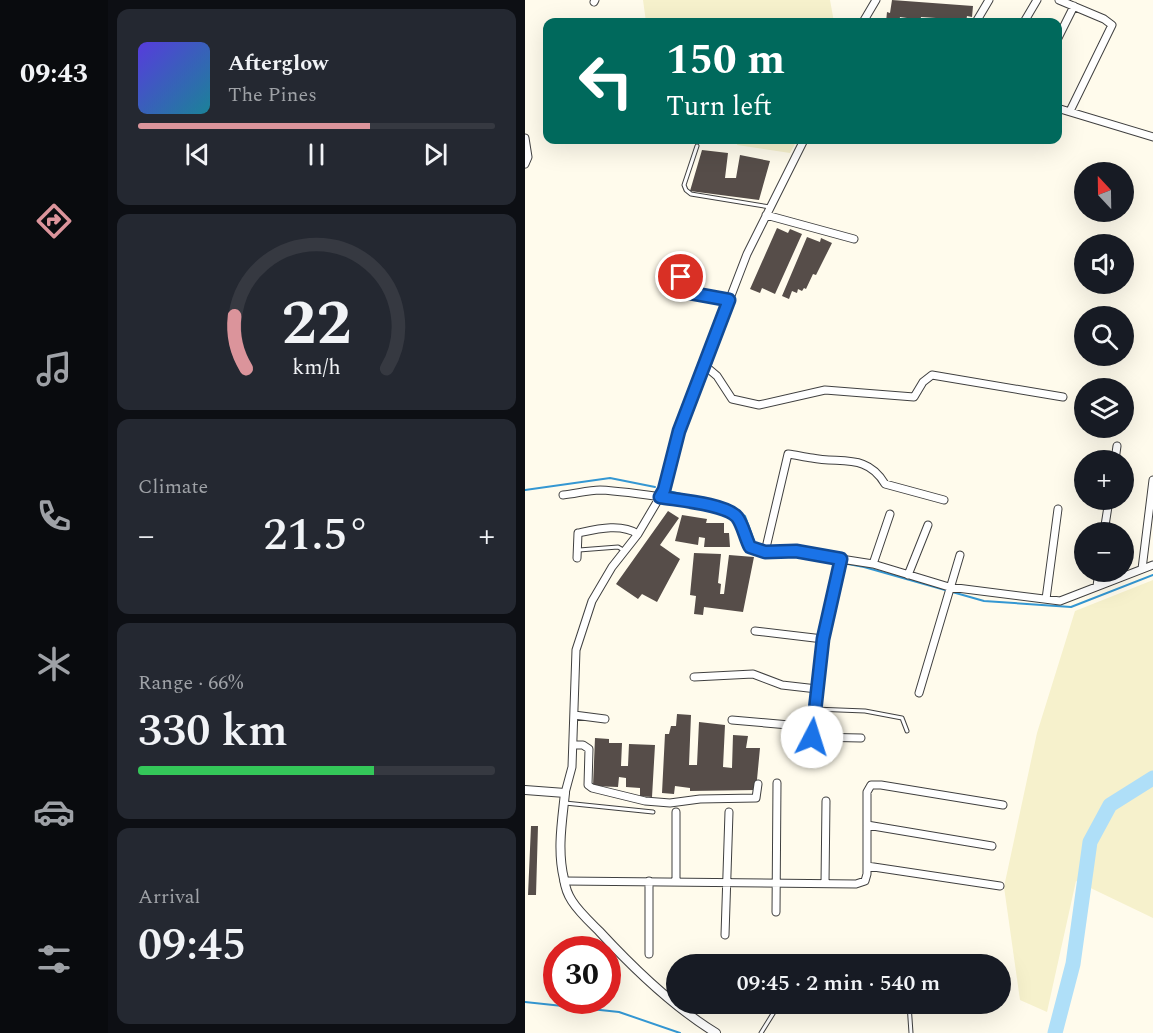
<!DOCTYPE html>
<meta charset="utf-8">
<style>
body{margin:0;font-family:Spectral,serif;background:#242831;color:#f1f3f6;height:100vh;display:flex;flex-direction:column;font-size:22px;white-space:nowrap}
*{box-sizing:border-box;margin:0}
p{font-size:20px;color:#9ea1a6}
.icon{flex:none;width:33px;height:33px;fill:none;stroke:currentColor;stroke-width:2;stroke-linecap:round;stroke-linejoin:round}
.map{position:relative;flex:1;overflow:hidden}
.panel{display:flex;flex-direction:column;gap:9px;padding:9px;background:#0d0f14;width:417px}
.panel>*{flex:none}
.hud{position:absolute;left:18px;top:18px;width:519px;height:126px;border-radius:12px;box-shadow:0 6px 24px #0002;background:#00695c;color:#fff;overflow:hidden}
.needle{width:39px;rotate:338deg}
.controls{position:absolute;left:549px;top:162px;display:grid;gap:12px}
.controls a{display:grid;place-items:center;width:60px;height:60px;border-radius:50%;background:#171b24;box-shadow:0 6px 24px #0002;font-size:30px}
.speed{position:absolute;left:18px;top:936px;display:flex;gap:12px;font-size:30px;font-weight:700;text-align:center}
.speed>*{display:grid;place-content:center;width:78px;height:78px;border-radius:50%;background:#171b24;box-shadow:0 6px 24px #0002;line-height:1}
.speed .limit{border:9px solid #d22;background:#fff;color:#111}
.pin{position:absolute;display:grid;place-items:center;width:51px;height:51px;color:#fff;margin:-26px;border:3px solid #fff;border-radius:50%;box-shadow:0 2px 6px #0007}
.me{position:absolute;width:66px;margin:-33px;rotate:5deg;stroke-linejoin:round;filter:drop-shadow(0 0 4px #0008)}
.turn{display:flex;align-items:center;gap:21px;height:126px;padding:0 24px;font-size:27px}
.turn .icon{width:78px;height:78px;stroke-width:2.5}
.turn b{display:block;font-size:42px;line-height:51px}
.big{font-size:45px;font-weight:600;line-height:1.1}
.panel .card{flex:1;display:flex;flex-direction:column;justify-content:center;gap:9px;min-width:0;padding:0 21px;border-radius:12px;background:#242831}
.panel .dial{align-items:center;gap:0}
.dial svg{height:156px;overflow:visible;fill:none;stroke:#363941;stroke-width:7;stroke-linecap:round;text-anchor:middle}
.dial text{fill:#f1f3f6;stroke:none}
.song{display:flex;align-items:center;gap:18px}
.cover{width:72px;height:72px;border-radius:9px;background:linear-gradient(135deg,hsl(250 70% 55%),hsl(190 70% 35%))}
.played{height:6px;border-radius:3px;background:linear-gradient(90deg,#db949b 65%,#363941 65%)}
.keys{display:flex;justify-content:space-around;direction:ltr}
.heat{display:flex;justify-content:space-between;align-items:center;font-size:33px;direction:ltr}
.charge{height:9px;border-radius:4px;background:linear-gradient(90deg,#34c759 66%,#363941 0)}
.trip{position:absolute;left:141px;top:954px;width:345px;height:60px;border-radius:30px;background:#171b24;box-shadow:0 6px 24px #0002;font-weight:600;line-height:60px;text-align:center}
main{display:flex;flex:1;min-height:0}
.dock{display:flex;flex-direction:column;width:108px;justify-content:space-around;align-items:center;background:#090b0e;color:#9ea1a6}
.dock .icon{width:42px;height:42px}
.dock .on{color:#db949b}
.dock b{font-size:27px;color:#f1f3f6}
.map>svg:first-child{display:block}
</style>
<main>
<nav class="dock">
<b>09:43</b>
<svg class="icon on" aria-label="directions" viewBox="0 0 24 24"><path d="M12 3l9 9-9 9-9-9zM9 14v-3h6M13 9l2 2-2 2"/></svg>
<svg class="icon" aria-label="music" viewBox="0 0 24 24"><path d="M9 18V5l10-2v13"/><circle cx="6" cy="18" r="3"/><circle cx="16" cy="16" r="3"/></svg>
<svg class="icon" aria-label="phone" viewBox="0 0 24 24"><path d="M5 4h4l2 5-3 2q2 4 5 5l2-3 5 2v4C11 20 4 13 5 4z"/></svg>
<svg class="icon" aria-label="climate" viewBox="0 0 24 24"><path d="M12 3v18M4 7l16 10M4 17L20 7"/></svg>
<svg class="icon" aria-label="car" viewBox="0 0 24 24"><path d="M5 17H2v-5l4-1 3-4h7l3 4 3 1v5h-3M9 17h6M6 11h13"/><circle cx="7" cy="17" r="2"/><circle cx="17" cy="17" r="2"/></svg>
<svg class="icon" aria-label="filters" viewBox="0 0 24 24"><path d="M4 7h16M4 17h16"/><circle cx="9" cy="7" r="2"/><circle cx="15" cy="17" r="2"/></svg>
</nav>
<section class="panel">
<div class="card">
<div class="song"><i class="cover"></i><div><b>Afterglow</b><p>The Pines</p></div></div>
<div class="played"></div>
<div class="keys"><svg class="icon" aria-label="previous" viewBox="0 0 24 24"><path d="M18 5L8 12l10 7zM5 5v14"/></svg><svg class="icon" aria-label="pause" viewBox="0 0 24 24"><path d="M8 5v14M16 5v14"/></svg><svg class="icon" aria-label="next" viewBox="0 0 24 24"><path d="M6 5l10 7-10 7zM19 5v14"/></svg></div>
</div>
<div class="card dial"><svg viewBox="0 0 100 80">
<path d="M14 69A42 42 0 1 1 86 69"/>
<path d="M14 69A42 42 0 0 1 8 42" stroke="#db949b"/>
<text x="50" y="56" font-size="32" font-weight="700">22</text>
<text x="50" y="72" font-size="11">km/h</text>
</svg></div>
<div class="card"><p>Climate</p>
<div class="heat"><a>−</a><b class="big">21.5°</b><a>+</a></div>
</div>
<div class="card"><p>Range · 66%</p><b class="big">330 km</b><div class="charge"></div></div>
<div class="card"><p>Arrival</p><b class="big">09:45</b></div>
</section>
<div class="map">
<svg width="628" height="1033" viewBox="0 0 628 1033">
<rect width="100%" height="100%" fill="#fffbec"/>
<path fill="#f6f1cc" d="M118,0H305L309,22H121Z
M213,140H272L265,153L212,145Z
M628,580V918L551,881L522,1012L495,1000L479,887L512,733L550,611Z"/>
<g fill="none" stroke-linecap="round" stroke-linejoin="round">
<path stroke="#3497d2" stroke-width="2" d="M0,490L85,478L130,487
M143,491L204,505L220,516L231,546
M269,554L339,567L459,601L546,607L628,575
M0,1002L94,1012L155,1033"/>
<path stroke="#afdff8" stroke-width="15" d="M530,1033L548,964L565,842L585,805L628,778"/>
</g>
<path fill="#564d49" d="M367,0L448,6L447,17L442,16L441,22H431V19L423,18L422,22H410L411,18L396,17L395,22H382V18L375,17L374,22H361L362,12L365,13Z
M177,150L203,153L200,178H211L215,155L245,161L234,200L165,191Z
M252,228L263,233L265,229L277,234L250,294L237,288L235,293L225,289Z
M282,237L295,242L296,238L307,243L291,275L288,274L281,289L279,288L277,291L273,289L272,293L267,291L264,299L257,296Z
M143,511L154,518L135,545L155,559L132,602L117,594L113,599L91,584Z
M157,515L182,519L181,523H199V533H204L205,547H179L180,538L174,537L173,545L150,541Z
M169,553L196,554L193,583L196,584L195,594H199L204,555L229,557L218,612L179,607L178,615L169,614L171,596L165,595Z
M152,714L166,715L164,765H172L174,722L200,725L198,767L207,768L208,735L223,736L221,748H235L231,790L165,791V788L150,786L149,794L137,793L140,734H144L146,726H151Z
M70,738L84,739V743H97L96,766H103L104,744L130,745L127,797L115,796V788L101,787V778L94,777L93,787L68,786Z
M6,826H13L11,895H3Z"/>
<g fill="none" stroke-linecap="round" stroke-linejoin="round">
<g stroke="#404040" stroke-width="5">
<path id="service" d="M172,146L159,185L161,190L166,194L245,207
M161,257L153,287L160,293L202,300
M54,550L93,547L100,551
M289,709L340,711L377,718L382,731
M40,803L128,812
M384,1004L386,1033
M236,1033L254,1004"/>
</g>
<g stroke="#404040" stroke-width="9">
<path id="minor" d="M534,0L579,19L587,25L545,111
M69,2L70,0
M338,22L351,0
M451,22L464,0
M499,22L512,0
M532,40L549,6
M532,108L628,137
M0,138L3,157L0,164
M241,215L329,239
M179,365L192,376L207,399L234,405L300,390L389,397L398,382L407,375L538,397
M590,460L592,446
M38,495C50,494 63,490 75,490C96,491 194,503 208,513C218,520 220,536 225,547L240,552L271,551L316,559L298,639L230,631
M579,532L584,500
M240,552L263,454C271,455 279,457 287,458C316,464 342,453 360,484L419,500
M52,558L53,533C72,529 96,523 113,534
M316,559L348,564L424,587L535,601L628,565
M348,564L365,514
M617,569L628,480
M383,575L403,525
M572,586L574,572
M521,599L533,509
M169,677L228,674L257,685L292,689
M394,693L435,555
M49,715L80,719
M207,720L287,727L298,639
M287,737L336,738
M48,745H58L64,749L63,785L67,788L120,801L145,803L175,799L231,798L233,784
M287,746V733
M40,793L47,767L51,650L67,601L87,567L113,534L139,490L154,431L222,254L279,140
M342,825L467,846
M342,866L475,886
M39,881L331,884L340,881L342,874V792L346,785H356L478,805
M124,881V954
M151,882V812
M300,883L301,801
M251,912L252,783
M200,935L204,812"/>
</g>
<g stroke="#404040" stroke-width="10">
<path id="tertiary" d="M0,790L40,793C37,822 32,850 39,879C40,886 43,895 47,901C54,912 65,922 74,931C109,969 147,1006 191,1033"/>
</g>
<use href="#service" stroke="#fff" stroke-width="3"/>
<use href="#minor" stroke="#fff" stroke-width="7"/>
<use href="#tertiary" stroke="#fff" stroke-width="8"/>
</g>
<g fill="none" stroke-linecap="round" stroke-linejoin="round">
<g stroke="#114b97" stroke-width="15">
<path id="route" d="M156,277L153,287L160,292L204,300L154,431L139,490L135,497C152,500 201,504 212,517C218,525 220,537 225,547L240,552L271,551L316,559L298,639L287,737"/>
</g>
<use href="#route" stroke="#1a73e8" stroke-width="10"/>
</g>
</svg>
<div class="controls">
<a><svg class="needle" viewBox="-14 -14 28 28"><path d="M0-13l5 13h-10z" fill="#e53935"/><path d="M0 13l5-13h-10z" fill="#9ea1a6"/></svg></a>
<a><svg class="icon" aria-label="sound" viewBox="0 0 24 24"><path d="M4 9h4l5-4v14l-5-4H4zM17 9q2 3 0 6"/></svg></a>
<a><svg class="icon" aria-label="search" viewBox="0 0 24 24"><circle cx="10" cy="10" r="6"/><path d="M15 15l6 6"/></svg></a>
<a><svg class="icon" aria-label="layers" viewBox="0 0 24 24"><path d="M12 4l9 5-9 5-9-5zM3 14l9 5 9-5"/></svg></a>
<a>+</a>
<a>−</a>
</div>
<div class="speed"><div class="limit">30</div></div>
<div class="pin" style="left:156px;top:277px;background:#d93025"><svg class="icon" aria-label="arrive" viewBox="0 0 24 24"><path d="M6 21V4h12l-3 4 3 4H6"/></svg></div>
<svg class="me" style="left:287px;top:737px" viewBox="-20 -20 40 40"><circle r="19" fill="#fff"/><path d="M0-13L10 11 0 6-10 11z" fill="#1a73e8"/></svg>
<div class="trip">09:45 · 2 min · 540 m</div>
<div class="hud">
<div class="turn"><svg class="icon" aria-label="left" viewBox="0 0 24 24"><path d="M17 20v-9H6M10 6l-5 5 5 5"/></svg><div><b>150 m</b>Turn left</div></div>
</div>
</div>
</main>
